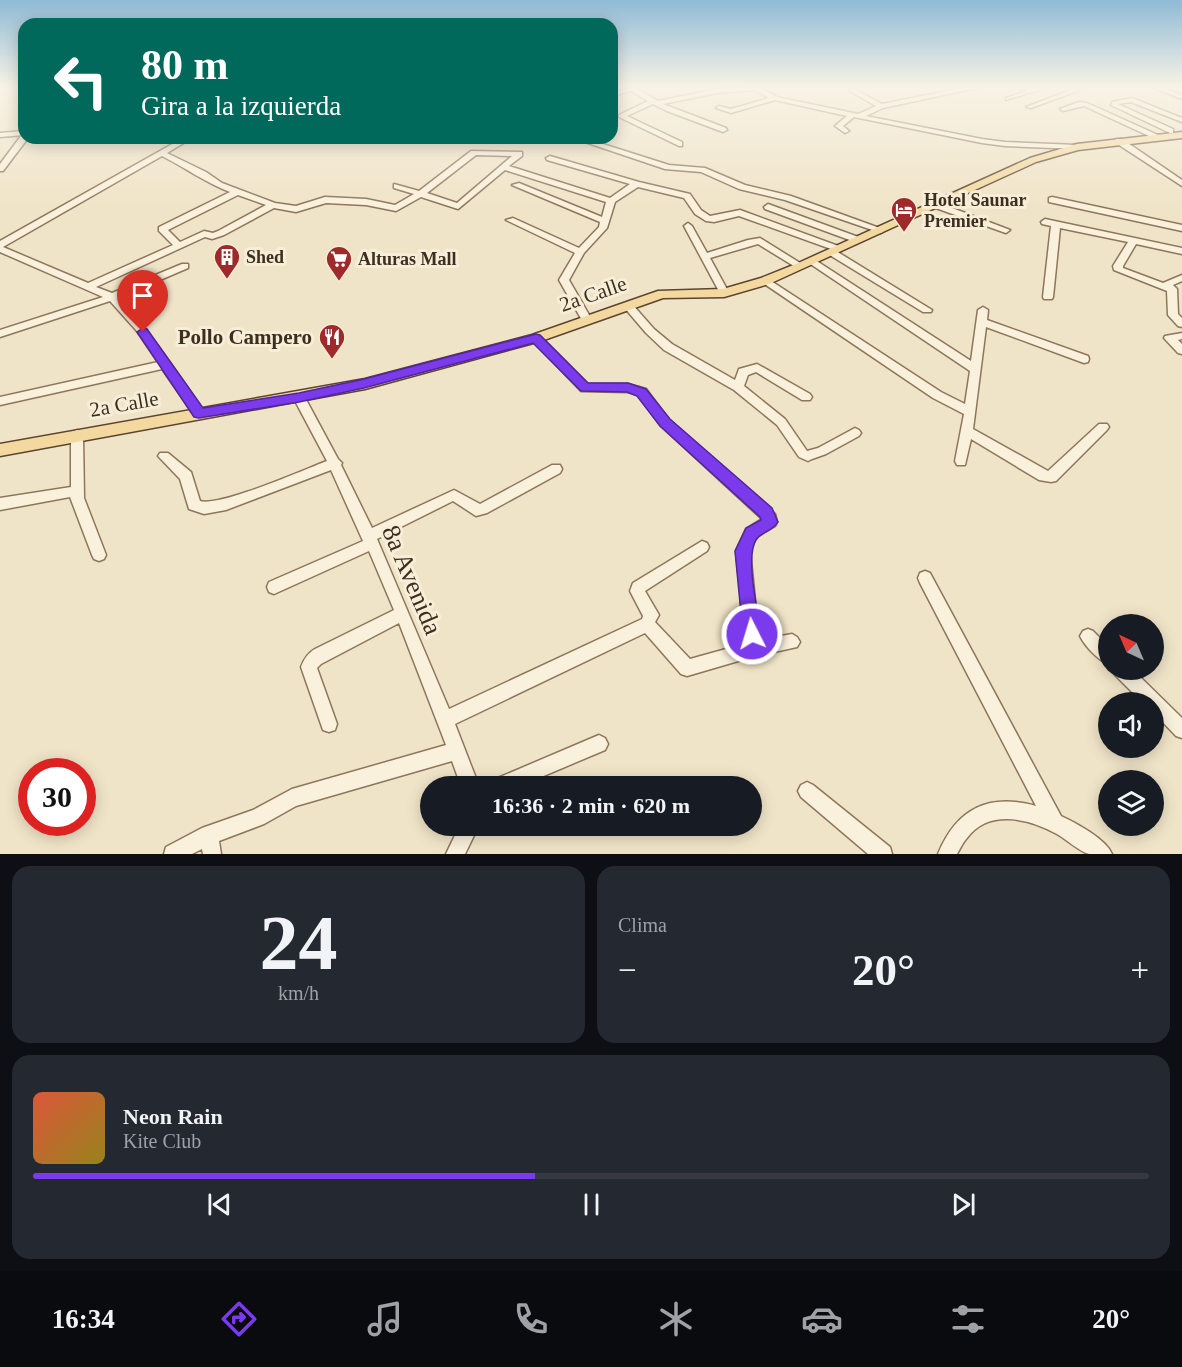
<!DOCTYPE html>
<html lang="es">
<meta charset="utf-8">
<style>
body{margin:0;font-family:"Times New Roman",serif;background:#242831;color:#f1f3f6;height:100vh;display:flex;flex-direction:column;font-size:22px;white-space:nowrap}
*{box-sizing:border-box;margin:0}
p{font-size:20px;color:#9ea1a6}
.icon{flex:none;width:33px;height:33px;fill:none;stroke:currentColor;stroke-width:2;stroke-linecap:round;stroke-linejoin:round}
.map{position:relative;height:854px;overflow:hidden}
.sheet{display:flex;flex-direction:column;gap:12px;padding:12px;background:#0d0f14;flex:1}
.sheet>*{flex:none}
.top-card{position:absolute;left:18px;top:18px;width:600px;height:126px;border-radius:18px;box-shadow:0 3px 15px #0003;background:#00695c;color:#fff;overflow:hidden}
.needle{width:39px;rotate:316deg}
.fabs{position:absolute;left:1098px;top:614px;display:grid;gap:12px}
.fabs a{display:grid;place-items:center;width:66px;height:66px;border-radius:50%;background:#171b24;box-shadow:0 3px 15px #0003;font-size:30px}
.speed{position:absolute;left:18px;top:758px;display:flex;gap:12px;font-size:30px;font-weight:700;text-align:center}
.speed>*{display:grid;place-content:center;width:78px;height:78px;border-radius:50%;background:#171b24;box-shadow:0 3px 15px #0003;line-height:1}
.speed .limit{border:9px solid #d22;background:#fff;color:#111}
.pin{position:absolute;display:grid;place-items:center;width:51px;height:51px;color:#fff;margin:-62px -26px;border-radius:50% 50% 50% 0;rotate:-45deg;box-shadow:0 0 6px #0007}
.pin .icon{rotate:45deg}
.me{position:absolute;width:66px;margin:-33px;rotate:355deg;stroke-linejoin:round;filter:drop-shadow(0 0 4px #0008)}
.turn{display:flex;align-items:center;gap:21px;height:126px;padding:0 24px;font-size:27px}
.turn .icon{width:78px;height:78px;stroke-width:2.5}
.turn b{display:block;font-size:42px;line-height:51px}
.big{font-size:45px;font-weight:700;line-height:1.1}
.sheet .card{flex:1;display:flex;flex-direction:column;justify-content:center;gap:9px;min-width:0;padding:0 21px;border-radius:18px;background:#242831}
.sheet .dial{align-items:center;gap:0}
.dial b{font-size:78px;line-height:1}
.song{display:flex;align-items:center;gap:18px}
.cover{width:72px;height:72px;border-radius:9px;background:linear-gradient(135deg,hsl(10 70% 55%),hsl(50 70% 35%))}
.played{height:6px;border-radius:3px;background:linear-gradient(90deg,#7c3aed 45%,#363941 45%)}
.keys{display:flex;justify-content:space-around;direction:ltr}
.heat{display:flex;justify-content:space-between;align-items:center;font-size:33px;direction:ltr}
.sheet .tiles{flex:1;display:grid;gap:12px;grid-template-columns:1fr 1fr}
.card:last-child{grid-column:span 2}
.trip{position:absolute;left:420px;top:776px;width:342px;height:60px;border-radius:30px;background:#171b24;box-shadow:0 3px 15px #0003;font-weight:700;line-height:60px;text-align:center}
.tabs{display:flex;height:96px;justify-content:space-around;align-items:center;background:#090b0e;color:#9ea1a6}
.tabs .icon{width:42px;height:42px}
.tabs .on{color:#7c3aed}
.tabs b{font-size:27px;color:#f1f3f6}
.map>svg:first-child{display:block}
</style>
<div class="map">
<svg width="1182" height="854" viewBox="0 0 1182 854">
<rect width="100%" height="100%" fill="#f0e4c8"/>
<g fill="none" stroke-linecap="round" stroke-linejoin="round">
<g stroke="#8d765c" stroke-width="3">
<path id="minor" d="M626,87H634L658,101L717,89L759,87L777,97L858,114L876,106L850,91V89H854L882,104L967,87H981L883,108L866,116L982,139L1005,142L1077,145L1081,147L1077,149L1005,146L982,143L854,117L843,126L849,131L845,133L835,126L847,116L775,100L731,113L716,108L719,106L731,109L769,98L755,90L717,93L663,104L726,128L727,130L723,132L667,111L653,104L627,116L682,142V146H679L619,117V115L648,101L631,91L612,96V92L627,88Z
M1015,87H1048L1006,100V98L1027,91Z
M1079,87H1088L1031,108L1026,107Z
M1152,87H1161L1182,95V99Z
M1132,98L1182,118V122L1131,102L1118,104L1173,129V133H1170L1111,105L1112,102Z
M1079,102L1087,103L1158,135L1151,137L1084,106L1063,111L1060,109Z
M24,131V135L0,137V133Z
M21,136L28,138L3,171H0V164Z
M183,138H192L167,153L206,172L222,183L275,203L296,206L325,197L366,199L395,205L414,194L394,188V184L419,191L471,151L522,152V156L509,166L610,198L630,184L547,160L546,158L550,156L639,182L690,194L701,210L710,216L740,210L841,247V251H836L932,310L931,312H923L828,254L826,252L831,249L739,216L714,222L706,221L695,214L684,198L638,187L615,202L607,228L584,253L569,280L592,320L587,323L583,322L559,280L575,253L506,220L513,218L579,248L599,227L600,222L512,185L519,183L602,217L606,202L505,170L458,209L421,197L396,211L366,205L326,203L296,212L274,208L224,235L212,239L205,237L96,287L112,293L182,264H188V268L118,298C151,333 176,371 203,410L205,413L203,416H195L162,369L0,405V397L158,362L136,330L110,301L0,337V330L103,297L0,252V241ZM476,155L512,156L457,203L427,193ZM162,156C184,167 208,184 230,192L159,227V231L173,245L88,283L3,247ZM238,195L266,205L218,231L213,233L204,231L180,242L168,230Z
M573,138H584L669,165L705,168L745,185L791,196L885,230L881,233L878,232L785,200L739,189L701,172L665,169Z
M1116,139H1122L1182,180V186L1116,143Z
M1052,197L1182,225V231L1049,202V198Z
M933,203H939L1010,230L1006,233L1003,232L933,207Z
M768,204L861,238L862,240L858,243L855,242L765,209L764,207Z
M1045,219L1182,248V254L1136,244L1123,266V268L1163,283L1182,275V281L1173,285L1177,289L1178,314L1182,318V327L1178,326L1168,315L1167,291L1114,270L1113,266L1128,242L1060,228L1053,297L1052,299H1044L1043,297L1051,226L1042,224L1041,222Z
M688,223L692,226L707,253L748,240L760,238L805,266L803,268H797L758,244L710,258L729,293L724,296L721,295L684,226Z
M812,258L971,361L978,310L983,307L988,310L987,320L1088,356L1089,359L1088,362L1084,363L986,327L973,429L1048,471L1099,424H1107L1109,427L1107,430L1056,481L1051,482L1039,480L971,439L965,465H957L955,461L964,414L933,398L760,281L762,279H768L941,392L965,404L970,371L809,263V259Z
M628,303L632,304L654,329L672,344L735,380L739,369L757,364L810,394L812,397L810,400H802L756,372L748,375L744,386L785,419L807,451L818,448L855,428L859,430L861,433L859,436L826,454L812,459L808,461L799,457L777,425L734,390L664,350L646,333L623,306Z
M1182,333V339L1178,340L1182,344V354L1178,353L1164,338L1165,336Z
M536,334L540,336L588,384H628L646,389L669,420L775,514L777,522L775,526L756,537L750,551L759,640L792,634L797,637L800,642L797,647L752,657L687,676L681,674L645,633L455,724L479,786H461L452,761L296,806L264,824L219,841L221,854H203L202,849L192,854H164L166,847L202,828L253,810L292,789L446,745L399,623L321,664L317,668L337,724L335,730L329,732L323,730L301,667C304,659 308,653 315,649L394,610L369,551L274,594L269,592L267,587L269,582L363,541L331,470L226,510L204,514L189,509L180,479L158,456L160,453H168L191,472L200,501C220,507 303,470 327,461L293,397L295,394H303L338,459L342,463L341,465L372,528L454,490L480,504L552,465H560L562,469L560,473L487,513L476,516L453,501L377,539L449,709L642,619L643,616L630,591L633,583L702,541L707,543L709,547L707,551L645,591L659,615L655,622L690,659L744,644L743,619L736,551L746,529L762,519L661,426L638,395L628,392L581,391L532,340L531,338L532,336Z
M77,430L81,432L83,435L84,498L106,555L104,559L99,561L94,559L92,555L70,497L0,510V498L71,487V435L73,432Z
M925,571L930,573L1061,816C1076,823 1106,839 1112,854C1105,854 1096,854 1089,854C1080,852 1066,839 1057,834C1030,819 989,808 967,838C963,842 960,849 957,854H938C957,808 989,793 1036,806L920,583L918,578L920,573Z
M1088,629L1093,631L1108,646V664C1098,660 1085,646 1080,636L1083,631Z
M1113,669H1132L1182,718V738L1176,736L1154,713V702H1142L1115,675Z
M599,735L605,738L608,744L605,750L520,786H490L493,780Z
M807,782L813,785L890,847L892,854H868L801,797L798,791L801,785Z
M460,825H479L465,854H446Z"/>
</g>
<g stroke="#5b4430" stroke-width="3">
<path id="major" d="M1182,132V138L1078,150L1036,162L804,268L769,284L724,297L663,298L541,341L365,389L0,456V444L365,379L532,335L658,291L723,289L761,278L796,264L1030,158L1077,144Z"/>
</g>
<use href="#minor" fill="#faf1dc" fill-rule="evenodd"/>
<use href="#major" fill="#f3d9a0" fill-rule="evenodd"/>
</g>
<linearGradient id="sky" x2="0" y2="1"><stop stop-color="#8fbad6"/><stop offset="0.42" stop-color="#f8f3e6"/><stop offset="1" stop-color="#f8f3e6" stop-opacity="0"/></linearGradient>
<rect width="1182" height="207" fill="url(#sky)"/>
<path fill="#7c3aed" stroke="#51269a" stroke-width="1.5" d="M143,328L147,329L203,408L299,393L364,379L536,334L540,335L588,383H628L646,389L670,419L772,508L778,522C773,531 761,532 756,540C745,557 758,612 761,634L758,640L752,642L746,640L743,634L735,551L746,528L761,520L760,517L660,426L637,396L627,392L581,391L533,343L364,388L299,402L199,418L194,417L137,332Z"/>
<defs>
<g id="hotel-pin" transform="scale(1.35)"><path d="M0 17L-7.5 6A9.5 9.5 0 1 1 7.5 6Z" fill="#9e2a2b" stroke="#f7eed8"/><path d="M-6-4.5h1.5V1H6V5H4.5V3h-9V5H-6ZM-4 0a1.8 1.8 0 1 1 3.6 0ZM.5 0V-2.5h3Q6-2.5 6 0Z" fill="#fff"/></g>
<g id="building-pin" transform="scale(1.35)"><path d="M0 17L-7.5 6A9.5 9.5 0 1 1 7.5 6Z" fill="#9e2a2b" stroke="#f7eed8"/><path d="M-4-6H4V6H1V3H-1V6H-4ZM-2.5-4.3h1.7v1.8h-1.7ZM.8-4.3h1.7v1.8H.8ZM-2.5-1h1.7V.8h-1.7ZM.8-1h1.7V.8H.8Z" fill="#fff"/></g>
<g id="supermarket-pin" transform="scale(1.35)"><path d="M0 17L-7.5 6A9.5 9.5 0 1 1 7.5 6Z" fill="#9e2a2b" stroke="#f7eed8"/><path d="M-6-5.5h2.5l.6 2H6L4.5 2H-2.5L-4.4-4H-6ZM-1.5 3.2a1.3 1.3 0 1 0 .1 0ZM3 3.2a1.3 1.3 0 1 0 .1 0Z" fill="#fff"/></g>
<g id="restaurant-pin" transform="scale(1.35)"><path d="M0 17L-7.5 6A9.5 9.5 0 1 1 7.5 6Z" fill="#9e2a2b" stroke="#f7eed8"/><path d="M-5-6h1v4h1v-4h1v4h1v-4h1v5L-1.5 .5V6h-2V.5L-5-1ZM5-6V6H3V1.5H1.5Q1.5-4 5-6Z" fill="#fff"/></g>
</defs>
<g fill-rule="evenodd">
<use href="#hotel-pin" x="904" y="210"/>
<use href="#building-pin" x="227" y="257"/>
<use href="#supermarket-pin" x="339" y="259"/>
<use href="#restaurant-pin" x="332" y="337"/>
</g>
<g text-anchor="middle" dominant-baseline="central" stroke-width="6" stroke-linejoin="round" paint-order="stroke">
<g font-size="18" font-weight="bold" fill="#3d2e20" stroke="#f7eed8" text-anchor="start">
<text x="924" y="200">Hotel Saunar<tspan x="924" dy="21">Premier</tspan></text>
<text x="246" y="257">Shed</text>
<text x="358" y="259">Alturas Mall</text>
</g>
<g font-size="21" fill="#3d2e20" stroke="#f7eed8">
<text transform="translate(593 294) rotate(-19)">2a Calle</text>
<text transform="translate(124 404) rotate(-10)">2a Calle</text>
</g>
<g font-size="21" font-weight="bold" fill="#3d2e20" stroke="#f7eed8" text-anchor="end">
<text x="312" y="337">Pollo Campero</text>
</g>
<g font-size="26" fill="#3d2e20" stroke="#f7eed8">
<text transform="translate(412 580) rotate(67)">8a Avenida</text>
</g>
</g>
</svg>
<div class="fabs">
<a><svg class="needle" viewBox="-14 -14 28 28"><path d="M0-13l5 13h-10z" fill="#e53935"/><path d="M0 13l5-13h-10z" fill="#9ea1a6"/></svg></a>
<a><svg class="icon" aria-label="sound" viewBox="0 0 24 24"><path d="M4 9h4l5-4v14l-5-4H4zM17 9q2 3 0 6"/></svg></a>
<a><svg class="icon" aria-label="layers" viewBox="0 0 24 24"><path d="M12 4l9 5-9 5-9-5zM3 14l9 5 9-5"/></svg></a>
</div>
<div class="speed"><div class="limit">30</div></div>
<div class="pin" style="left:143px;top:332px;background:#d93025"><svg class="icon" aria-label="arrive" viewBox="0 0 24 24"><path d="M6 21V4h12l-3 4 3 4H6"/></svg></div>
<svg class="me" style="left:752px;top:634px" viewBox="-20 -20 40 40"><circle r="17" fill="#7c3aed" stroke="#fff" stroke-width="3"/><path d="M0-11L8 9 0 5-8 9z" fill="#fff"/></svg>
<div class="trip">16:36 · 2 min · 620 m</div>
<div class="top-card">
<div class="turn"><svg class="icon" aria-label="left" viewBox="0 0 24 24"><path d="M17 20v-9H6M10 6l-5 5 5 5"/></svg><div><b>80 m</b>Gira a la izquierda</div></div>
</div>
</div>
<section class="sheet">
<div class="tiles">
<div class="card dial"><b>24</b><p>km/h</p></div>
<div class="card"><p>Clima</p>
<div class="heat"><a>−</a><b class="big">20°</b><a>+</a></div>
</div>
<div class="card">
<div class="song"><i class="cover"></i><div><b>Neon Rain</b><p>Kite Club</p></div></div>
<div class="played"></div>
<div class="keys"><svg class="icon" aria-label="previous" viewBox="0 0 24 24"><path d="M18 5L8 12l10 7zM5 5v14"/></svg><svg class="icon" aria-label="pause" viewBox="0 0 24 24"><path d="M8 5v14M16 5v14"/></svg><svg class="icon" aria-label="next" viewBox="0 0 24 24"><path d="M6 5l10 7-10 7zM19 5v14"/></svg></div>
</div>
</div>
</section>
<nav class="tabs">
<b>16:34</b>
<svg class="icon on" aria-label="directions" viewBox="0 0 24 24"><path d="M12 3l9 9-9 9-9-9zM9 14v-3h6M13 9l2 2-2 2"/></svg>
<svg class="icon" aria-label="music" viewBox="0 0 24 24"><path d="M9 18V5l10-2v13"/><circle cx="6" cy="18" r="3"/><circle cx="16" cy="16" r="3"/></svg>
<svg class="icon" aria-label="phone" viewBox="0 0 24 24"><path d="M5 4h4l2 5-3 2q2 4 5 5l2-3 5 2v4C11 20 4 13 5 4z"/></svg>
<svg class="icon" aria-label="climate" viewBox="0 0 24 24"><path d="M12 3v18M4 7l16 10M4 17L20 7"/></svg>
<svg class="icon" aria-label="car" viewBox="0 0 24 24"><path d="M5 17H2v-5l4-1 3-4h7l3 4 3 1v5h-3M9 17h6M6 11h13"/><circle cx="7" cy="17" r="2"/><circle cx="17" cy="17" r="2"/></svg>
<svg class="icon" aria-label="filters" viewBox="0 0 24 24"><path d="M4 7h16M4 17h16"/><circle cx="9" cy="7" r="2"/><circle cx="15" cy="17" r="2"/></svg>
<b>20°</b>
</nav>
